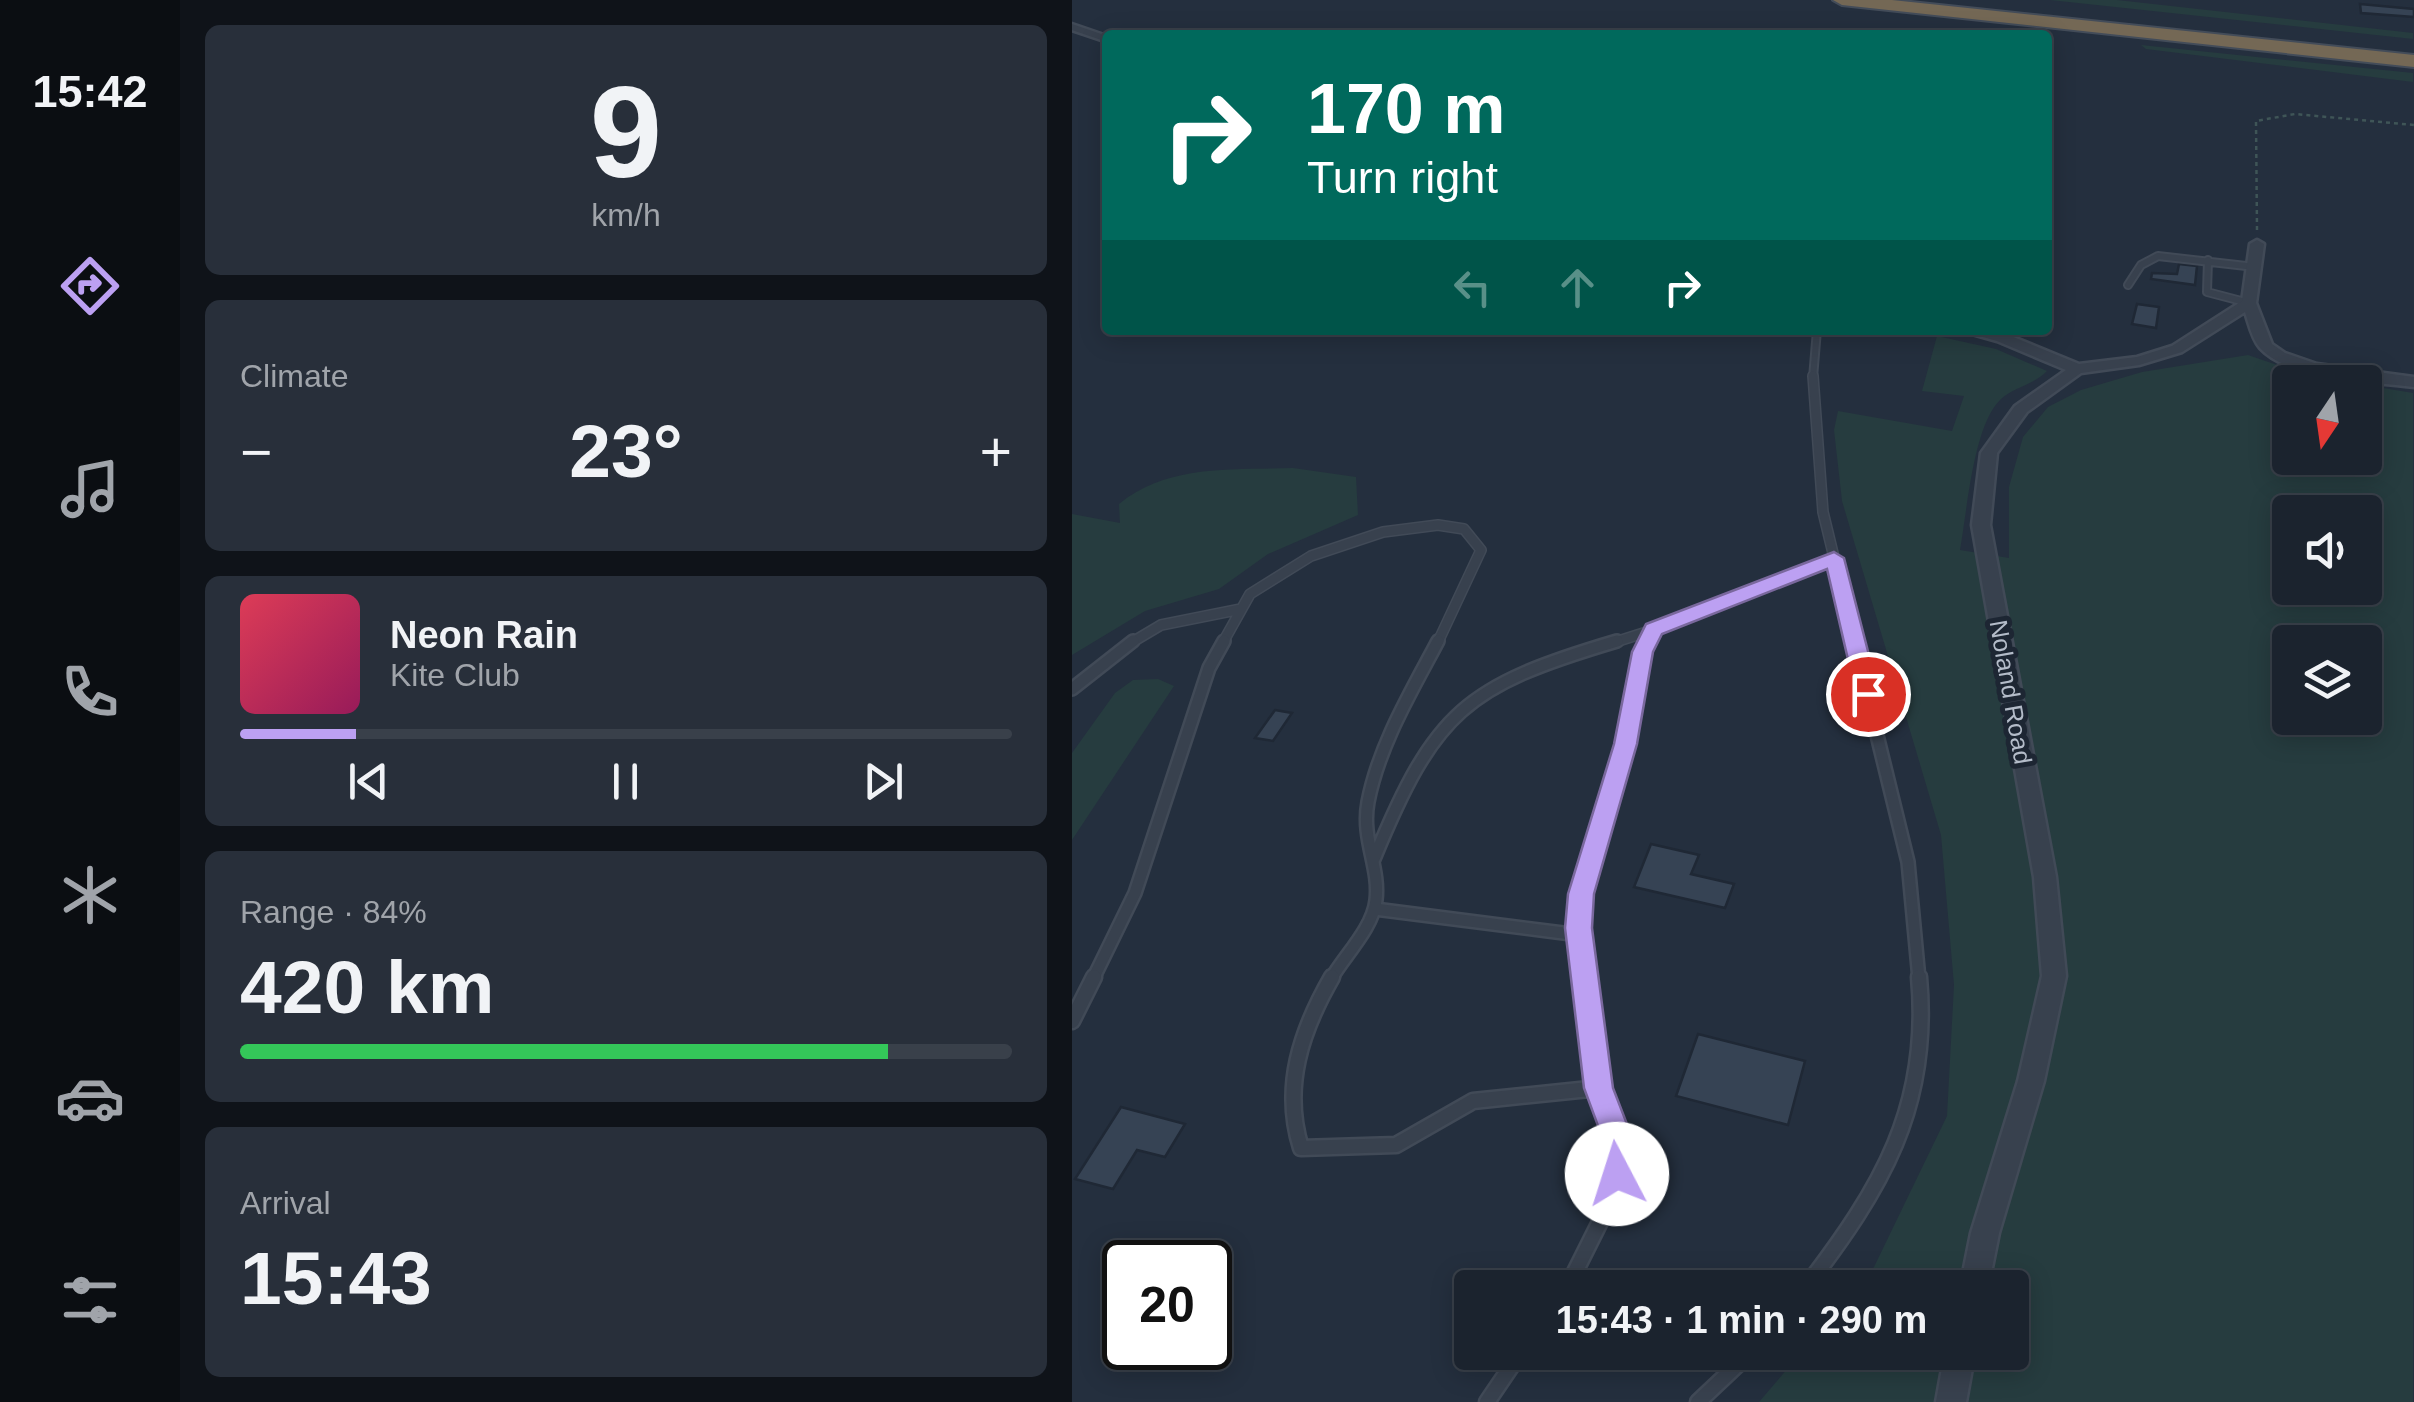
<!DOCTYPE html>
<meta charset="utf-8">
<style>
body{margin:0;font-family:Helvetica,sans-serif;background:#282f3a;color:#f1f3f6;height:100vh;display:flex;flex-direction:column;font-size:38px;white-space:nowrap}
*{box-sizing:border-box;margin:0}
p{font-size:32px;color:#a0a4aa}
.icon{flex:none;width:55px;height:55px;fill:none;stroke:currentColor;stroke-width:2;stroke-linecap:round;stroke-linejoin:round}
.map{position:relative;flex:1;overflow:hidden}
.drawer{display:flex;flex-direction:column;gap:25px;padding:25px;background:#0f1319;width:892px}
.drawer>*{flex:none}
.hud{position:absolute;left:30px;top:30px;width:950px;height:305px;border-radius:10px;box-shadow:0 5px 25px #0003,0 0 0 2px #39404a;background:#00695c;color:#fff;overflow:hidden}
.needle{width:65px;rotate:193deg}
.fabs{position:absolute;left:1200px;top:365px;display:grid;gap:20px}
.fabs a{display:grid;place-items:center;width:110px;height:110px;border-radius:10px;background:#1b232e;box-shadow:0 5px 25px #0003,0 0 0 2px #39404a;font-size:50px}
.speed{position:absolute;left:30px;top:1240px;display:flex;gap:20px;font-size:50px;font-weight:700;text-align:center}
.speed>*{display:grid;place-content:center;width:130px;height:130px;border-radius:50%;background:#1b232e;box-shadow:0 5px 25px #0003,0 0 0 2px #39404a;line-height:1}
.speed .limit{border:5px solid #111;border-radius:15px;background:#fff;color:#111}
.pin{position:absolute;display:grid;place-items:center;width:85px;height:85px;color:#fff;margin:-42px;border:5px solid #fff;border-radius:50%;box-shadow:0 2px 10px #0007}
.me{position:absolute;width:110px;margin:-55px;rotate:355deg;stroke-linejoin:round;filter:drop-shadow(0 0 8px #0008)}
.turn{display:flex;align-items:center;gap:35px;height:210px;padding:0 40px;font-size:45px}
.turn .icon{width:130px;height:130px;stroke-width:2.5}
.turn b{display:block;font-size:70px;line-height:85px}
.lanes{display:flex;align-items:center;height:95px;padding:0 40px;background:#0003;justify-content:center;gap:50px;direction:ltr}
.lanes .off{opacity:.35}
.big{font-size:75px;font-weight:700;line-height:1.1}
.drawer .widget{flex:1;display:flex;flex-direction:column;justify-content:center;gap:15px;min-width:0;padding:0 35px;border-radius:15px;background:#282f3a}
.drawer .dial{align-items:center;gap:0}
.dial b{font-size:130px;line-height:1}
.song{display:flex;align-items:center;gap:30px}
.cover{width:120px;height:120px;border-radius:15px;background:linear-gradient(135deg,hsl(350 70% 55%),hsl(330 70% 35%))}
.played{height:10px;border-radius:5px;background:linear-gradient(90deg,#bca0f2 15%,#39404a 15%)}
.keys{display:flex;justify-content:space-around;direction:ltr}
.heat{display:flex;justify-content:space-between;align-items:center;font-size:55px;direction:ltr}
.charge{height:15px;border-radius:8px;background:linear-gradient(90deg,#34c759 84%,#39404a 0)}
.trip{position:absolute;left:382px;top:1270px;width:575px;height:100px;border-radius:10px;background:#1b232e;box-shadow:0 5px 25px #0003,0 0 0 2px #39404a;font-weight:700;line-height:100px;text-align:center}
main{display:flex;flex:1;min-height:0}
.tab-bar{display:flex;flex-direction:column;width:180px;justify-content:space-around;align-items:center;background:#0b0e12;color:#a0a4aa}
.tab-bar .icon{width:70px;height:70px}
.tab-bar .current{color:#bca0f2}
.tab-bar b{font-size:45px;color:#f1f3f6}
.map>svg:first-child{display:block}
</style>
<main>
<nav class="tab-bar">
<b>15:42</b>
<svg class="icon current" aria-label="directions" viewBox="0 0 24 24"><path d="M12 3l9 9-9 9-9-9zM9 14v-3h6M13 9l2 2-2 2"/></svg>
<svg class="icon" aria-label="music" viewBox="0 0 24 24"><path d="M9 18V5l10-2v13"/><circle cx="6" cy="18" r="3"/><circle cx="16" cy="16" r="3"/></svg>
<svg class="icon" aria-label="phone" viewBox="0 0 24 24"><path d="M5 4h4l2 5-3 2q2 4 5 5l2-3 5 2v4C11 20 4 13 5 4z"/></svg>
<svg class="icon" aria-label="climate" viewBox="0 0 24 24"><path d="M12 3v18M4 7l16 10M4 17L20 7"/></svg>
<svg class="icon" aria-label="car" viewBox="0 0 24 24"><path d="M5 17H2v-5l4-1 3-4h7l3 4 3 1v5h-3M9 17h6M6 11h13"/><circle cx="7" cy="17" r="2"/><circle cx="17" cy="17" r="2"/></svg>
<svg class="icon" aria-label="filters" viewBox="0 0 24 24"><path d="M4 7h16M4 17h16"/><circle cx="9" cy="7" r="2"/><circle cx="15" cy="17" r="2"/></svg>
</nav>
<section class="drawer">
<div class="widget dial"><b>9</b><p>km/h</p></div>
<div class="widget"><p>Climate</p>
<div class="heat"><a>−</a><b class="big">23°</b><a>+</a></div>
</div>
<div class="widget">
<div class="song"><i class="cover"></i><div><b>Neon Rain</b><p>Kite Club</p></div></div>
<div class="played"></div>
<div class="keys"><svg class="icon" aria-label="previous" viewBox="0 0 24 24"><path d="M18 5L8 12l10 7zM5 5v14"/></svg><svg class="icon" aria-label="pause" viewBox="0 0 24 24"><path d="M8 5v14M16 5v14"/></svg><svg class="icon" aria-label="next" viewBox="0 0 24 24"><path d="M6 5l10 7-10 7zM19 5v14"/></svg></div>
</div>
<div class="widget"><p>Range · 84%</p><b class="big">420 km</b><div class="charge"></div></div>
<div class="widget"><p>Arrival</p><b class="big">15:43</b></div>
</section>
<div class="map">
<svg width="1342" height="1402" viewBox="0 0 1342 1402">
<rect width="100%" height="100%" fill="#242f3e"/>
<path fill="#263c3f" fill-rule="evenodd" d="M978,0H1045L1341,33V39Z
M1069,45L1341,73V82L1074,49Z
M865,336L924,349L975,371C962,385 941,387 928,400C901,426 895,512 888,550L937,558V487L951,437L976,407L1009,390L1070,372L1176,355L1231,374L1281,382H1218V458H1292L1293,385L1341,393V1402H687L729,1353L940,1352V1288L785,1287L802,1267L875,1116L882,985L869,835L770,501L762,430L766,411L880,431L892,396L850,391ZM1218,512H1292V588H1218ZM1218,642H1292V718H1218Z
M221,468L284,477L286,515L196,554L147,589L73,611L0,655V514L48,523L47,504C95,464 161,470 221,468Z
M86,679L102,686L0,840V753L43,693L61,680Z"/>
<path fill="#364354" stroke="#1f2835" stroke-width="2.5" d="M1288,4L1342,9V17L1289,13Z
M1107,264L1125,266L1123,285L1079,279L1080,273L1105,274Z
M1065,304L1087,307L1084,328L1060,324Z
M203,710L220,713L201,741L183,738Z
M579,844L627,855L619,874L662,884L653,908L562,887Z
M626,1034L733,1061L716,1125L604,1096Z
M49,1107L113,1124L93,1157L65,1150L41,1189L3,1179Z"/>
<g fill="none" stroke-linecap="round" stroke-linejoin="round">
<g stroke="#414a57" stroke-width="10">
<path id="lane-far3" d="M1136,260L1135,292L1177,303
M1056,285L1069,265L1086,256L1183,267
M741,378L745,330"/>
</g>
<g stroke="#414a57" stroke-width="12">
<path id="lane-far2" d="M741,376L751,512L783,644
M57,644L89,625L169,609
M150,644L178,594L239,556L311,532L366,525L392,529L409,550L365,644
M537,644L581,630
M575,644L581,630L762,558"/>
</g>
<g stroke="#414a57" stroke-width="16">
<path id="lane-far1" d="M782,641L836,862L847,979
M0,689L61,641
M302,859C363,711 393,686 545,641
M303,909L507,935
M21,979L63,893L137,668L152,641
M259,979C273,955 301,928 304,900C308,867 289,839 296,802C307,745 339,692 366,641
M513,979L506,927L509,894L554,744L576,641"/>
</g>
<g stroke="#414a57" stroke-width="19">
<path id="lane" d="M260,977C229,1031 210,1087 229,1148L324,1145L401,1101L527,1088
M0,1021L22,977
M495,1288L540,1198L550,1150L527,1088L512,977
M733,1288C809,1189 859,1107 847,977
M415,1402L449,1352
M626,1402L679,1352"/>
</g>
<g stroke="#414a57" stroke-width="5">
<path id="street" d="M0,24L35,36V42L0,30Z
M1185,240L1192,244L1184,303L1200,344L1213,353L1245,364L1342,377V387C1301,382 1217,380 1188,348C1180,339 1177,324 1173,312L1110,352L1067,365L1009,373L955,412L925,453L918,525L984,877L994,976L972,1081L927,1233L916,1288H888L899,1233L946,1081L970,976L962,877L900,525L909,453L943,406L994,370L925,341L886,330L934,334L1007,364L1065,357L1100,346L1170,301L1178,244Z
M873,1352H903L894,1402H864Z"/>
</g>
<g stroke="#434c59" stroke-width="4">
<path id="highway" d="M761,0H820L1342,55V67L770,5Z"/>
</g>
<path stroke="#3f5557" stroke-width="2.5" stroke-dasharray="4 4" stroke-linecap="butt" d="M1185,230L1184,121L1223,114L1342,125"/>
<use href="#lane-far3" stroke="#38414e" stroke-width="6"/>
<use href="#lane-far2" stroke="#38414e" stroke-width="9"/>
<use href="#lane-far1" stroke="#38414e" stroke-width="11"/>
<use href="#lane" stroke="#38414e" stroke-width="14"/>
<use href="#street" fill="#38414e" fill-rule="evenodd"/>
<use href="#highway" fill="#746855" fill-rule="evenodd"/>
</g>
<path fill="#bca0f2" stroke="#7a689d" stroke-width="2.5" d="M762,552L772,558L807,694L804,700L796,702L784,694L755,569L590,634L581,652L565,744L522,894L520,928L541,1088L565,1150L556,1184L545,1189L534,1184L530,1174L535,1150L512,1088L493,928L496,894L542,744L560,652L574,624Z"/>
<g text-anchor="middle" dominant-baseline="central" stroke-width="10" stroke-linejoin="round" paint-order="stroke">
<g font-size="25" fill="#b4bcc9" stroke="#1d2633">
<text transform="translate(939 692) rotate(80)">Noland Road</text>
</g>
</g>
</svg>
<div class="fabs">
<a><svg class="needle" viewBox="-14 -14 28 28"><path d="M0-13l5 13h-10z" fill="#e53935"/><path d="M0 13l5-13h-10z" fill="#a0a4aa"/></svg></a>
<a><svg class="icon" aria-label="sound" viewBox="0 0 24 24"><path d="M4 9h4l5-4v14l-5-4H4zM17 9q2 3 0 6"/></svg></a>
<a><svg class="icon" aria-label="layers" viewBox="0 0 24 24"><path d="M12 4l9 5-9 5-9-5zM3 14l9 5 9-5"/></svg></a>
</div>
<div class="speed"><div class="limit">20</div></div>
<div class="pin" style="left:796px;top:694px;background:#d93025"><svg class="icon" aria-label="arrive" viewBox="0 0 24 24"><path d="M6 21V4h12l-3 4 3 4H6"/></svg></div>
<svg class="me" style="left:545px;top:1174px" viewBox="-20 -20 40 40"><circle r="19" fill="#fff"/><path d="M0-13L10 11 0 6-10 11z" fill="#bca0f2"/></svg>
<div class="trip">15:43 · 1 min · 290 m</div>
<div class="hud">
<div class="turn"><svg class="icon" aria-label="right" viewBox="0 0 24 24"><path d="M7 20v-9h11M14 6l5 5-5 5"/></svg><div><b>170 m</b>Turn right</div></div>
<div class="lanes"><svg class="icon off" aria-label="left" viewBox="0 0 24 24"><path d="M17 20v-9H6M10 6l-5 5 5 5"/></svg><svg class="icon off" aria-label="ahead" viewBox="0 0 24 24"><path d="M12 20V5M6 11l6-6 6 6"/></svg><svg class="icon" aria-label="right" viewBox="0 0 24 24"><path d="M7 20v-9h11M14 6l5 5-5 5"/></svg></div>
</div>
</div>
</main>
